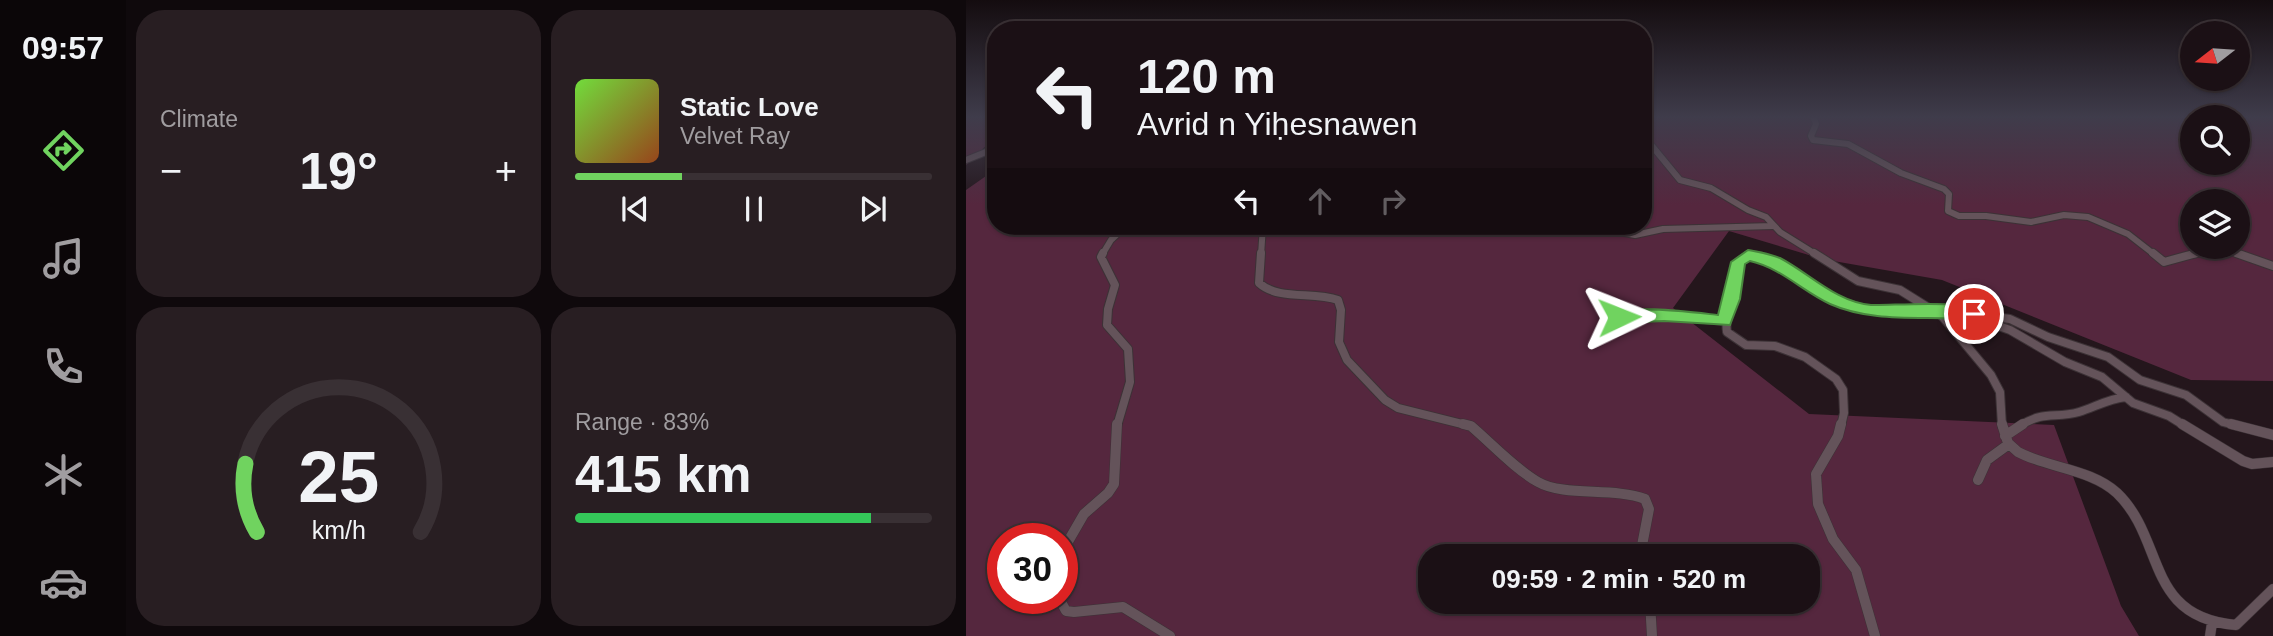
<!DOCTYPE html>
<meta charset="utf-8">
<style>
body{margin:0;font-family:Helvetica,sans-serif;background:#281e22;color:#f1f3f6;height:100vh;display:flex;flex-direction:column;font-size:26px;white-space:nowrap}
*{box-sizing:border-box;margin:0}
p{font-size:23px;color:#a09da0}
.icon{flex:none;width:38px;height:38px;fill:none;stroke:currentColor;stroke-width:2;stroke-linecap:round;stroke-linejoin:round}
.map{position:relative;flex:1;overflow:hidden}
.side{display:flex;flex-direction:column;gap:10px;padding:10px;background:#0f090c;width:840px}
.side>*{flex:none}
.hud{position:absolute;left:21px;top:21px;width:665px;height:214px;border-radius:28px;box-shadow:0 2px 5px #0004,0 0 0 2px #393034;background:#1b1015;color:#f1f3f6;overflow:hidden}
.needle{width:46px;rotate:253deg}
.tools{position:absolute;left:1214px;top:21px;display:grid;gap:14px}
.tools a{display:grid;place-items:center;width:70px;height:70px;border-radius:50%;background:#1b1015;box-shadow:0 2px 5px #0004,0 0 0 2px #393034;font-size:35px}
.speed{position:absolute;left:21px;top:523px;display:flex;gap:14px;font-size:35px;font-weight:700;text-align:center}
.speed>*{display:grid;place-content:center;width:91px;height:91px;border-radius:50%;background:#1b1015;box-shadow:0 2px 5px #0004,0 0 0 2px #393034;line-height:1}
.speed .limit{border:10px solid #d22;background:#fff;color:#111}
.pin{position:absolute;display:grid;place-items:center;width:60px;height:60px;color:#fff;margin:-30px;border:4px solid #fff;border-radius:50%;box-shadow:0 2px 7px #0007}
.me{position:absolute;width:77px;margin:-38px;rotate:88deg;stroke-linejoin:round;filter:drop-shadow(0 0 5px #0008)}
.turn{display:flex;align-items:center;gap:24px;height:147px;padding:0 35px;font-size:32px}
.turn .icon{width:91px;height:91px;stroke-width:2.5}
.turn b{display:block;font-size:49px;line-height:60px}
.lanes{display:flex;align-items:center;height:66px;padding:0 35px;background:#0003;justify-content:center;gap:35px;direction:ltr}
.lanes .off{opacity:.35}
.big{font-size:52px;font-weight:600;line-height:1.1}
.side .card{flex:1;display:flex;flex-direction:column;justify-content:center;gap:10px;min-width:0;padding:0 24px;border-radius:28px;background:#281e22}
.side .dial{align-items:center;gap:0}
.dial svg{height:182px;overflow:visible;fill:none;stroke:#393034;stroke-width:7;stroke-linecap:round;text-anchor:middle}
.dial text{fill:#f1f3f6;stroke:none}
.song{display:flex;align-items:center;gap:21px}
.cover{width:84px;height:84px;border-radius:10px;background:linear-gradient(135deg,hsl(100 70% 55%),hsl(20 70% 35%))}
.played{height:7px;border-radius:4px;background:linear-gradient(90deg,#70d35f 30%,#393034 30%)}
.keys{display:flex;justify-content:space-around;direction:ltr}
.heat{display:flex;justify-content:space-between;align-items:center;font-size:38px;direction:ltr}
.charge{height:10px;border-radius:5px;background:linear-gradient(90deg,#34c759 83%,#393034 0)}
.side .tiles{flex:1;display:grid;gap:10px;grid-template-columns:repeat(2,1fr)}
.trip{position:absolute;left:452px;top:544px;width:402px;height:70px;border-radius:28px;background:#1b1015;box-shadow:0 2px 5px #0004,0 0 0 2px #393034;font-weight:600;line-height:70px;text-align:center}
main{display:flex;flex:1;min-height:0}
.dock{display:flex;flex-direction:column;width:126px;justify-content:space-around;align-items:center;background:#0b0608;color:#a09da0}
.dock .icon{width:49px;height:49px}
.dock .active{color:#70d35f}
.dock b{font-size:32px;color:#f1f3f6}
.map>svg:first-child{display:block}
</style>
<main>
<nav class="dock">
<b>09:57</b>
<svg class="icon active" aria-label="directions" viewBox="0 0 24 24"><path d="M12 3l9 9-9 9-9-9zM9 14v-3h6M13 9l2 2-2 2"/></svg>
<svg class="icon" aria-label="music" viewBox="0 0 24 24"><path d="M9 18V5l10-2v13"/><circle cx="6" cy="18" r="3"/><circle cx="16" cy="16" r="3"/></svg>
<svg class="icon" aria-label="phone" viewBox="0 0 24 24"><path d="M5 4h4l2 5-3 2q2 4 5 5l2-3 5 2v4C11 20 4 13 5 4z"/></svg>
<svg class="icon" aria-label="climate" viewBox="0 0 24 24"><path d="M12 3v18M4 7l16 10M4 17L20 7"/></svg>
<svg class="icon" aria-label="car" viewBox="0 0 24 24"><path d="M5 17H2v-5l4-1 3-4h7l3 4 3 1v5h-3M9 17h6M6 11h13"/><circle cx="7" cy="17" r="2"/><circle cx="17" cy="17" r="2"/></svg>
</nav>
<section class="side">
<div class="tiles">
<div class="card"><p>Climate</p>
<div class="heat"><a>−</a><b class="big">19°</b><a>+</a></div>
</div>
<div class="card">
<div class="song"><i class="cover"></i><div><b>Static Love</b><p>Velvet Ray</p></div></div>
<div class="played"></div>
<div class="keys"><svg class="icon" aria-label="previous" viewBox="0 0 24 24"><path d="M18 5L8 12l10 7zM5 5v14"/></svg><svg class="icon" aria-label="pause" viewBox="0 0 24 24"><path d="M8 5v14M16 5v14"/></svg><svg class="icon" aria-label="next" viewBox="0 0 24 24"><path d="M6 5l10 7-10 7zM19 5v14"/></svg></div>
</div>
<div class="card dial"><svg viewBox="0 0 100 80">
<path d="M14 69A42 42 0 1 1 86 69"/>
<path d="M14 69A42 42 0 0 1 9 39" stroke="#70d35f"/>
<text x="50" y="56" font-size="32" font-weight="700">25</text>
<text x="50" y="72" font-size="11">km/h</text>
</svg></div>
<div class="card"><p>Range · 83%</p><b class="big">415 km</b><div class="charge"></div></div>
</div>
</section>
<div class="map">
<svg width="1307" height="636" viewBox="0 0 1307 636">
<rect width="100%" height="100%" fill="#24161c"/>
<path fill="#55273e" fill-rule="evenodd" d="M0,116H30V136L0,165Z
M677,116H1307V381L1225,380L976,280L856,259L763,231L707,308L843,414L1088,425L1155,606L1173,636H0V190L30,169V226H677ZM1227,117H1272V163H1227ZM1227,201H1272V247H1227ZM37,539H96V598H37ZM464,556H842V602H464Z"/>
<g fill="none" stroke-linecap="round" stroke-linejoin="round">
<g stroke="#3c3236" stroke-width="8">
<path id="minor-far2" d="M847,116L850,124L845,136L847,140L882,144L935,173L978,189L983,194L982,211L993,216H1020L1065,222L1098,215L1122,217L1162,234L1189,255
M677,135L714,180L745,188L782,210L800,217L814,232L851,255
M0,160L30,148
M621,226L669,235L697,229L807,226
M136,255L145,240L160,226
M295,255L297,226
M782,255H785
M1224,255L1260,250L1275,255"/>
</g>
<g stroke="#3c3236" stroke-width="10">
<path id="minor-far1" d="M137,253L135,257L149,285L142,309L141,325L162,349L164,382L151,426
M295,253L293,283C313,301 347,291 372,300L375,310L373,342L381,360L419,400L432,408L504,426
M848,253L892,281L934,290L966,310
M1187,253L1198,262L1231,253
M1270,253L1307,266
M971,310L1025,375L1034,392L1036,426
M653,317L698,315L758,321
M1012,319L1044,330L1099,362L1136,377L1167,403L1203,416L1219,426
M875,426L878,413L877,390L870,379L839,357L809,346L780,345L761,332C758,313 769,283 772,262L782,255L794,256L824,270L869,300L902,310L986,311L1044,319L1082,337L1142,357L1174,380L1220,395L1257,422L1272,426
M1054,426C1078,410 1089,419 1113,412C1129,407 1142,399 1160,397"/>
</g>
<g stroke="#3c3236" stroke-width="11">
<path id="minor" d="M497,424L505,426C525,443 549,469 572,482C598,497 648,487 679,499L683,509L674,556
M875,424L872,436L850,474L852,504L867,539L890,570L909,636
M1036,424L1042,443L1052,452C1082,468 1125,469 1151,493C1200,540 1178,617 1270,625L1307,589
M1216,424L1277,461L1286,464L1307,462
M1265,424L1307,435
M1039,436L1057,424
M1012,480L1021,460L1043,444
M96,552L118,514L142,493L148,484L151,424
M93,598L100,611L108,612L157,607L204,636
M684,602L686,636
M1244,636L1246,623"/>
</g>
<use href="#minor-far2" stroke="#64535a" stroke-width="6"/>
<use href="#minor-far1" stroke="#64535a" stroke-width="8"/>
<use href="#minor" stroke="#64535a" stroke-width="10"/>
</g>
<linearGradient id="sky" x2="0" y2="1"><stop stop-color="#140c0f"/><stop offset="0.57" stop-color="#3f3c4b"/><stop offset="1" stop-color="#3f3c4b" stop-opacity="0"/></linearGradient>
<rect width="1307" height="205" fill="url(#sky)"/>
<path fill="#70d35f" stroke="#49893e" stroke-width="2" d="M782,250C792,252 804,254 814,258C843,273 870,302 905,305C926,306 1005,298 1016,314L1008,320C961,315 909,324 864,304C836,291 815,268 784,261L779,264L774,299L764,325L698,321L653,323L645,317C655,302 733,313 752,315L765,262Z"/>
</svg>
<div class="tools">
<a><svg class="needle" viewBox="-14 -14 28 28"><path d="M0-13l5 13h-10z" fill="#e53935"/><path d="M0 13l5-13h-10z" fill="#a09da0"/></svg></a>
<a><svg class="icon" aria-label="search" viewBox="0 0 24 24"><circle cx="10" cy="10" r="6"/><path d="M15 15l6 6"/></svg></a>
<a><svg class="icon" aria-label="layers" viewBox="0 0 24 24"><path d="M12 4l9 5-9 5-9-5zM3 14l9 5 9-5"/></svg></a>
</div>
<div class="speed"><div class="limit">30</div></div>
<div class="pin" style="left:1008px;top:314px;background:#d93025"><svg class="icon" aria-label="arrive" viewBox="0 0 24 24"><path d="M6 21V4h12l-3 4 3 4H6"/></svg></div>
<svg class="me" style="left:653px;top:317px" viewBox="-20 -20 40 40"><path d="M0-17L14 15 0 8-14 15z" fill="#70d35f" stroke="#fff" stroke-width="4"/></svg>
<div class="trip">09:59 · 2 min · 520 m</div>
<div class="hud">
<div class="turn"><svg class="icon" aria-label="left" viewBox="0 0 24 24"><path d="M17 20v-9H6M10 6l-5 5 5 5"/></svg><div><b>120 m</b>Avrid n Yiḥesnawen</div></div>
<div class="lanes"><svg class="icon" aria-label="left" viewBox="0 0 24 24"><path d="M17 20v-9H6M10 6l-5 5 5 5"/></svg><svg class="icon off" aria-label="ahead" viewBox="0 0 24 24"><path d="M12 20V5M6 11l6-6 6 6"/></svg><svg class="icon off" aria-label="right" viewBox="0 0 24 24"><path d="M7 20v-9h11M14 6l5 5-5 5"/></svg></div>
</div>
</div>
</main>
